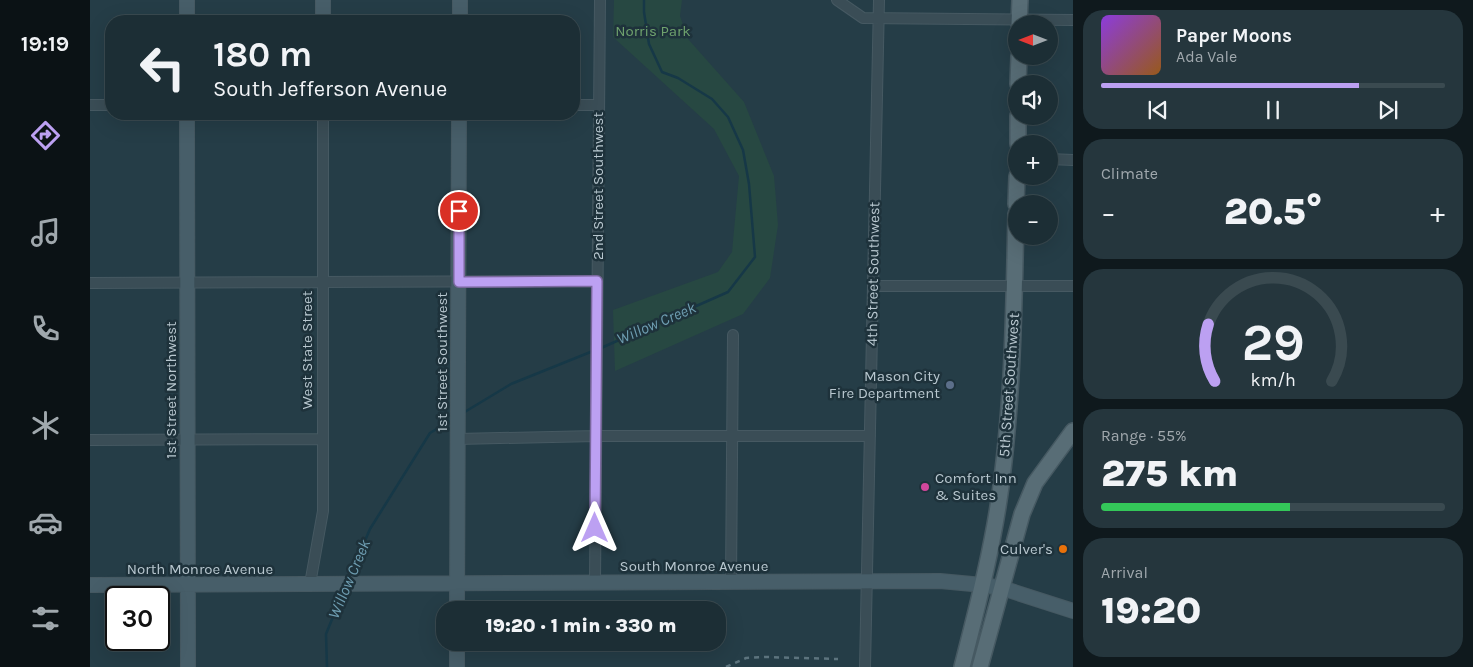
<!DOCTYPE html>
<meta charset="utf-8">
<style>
body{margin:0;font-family:Karla,sans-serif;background:#25363d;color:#f1f3f6;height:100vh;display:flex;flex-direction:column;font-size:19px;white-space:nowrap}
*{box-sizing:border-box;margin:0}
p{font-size:16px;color:#a0a8ad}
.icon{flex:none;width:28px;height:28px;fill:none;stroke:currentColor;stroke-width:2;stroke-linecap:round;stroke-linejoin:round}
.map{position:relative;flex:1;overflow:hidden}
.panel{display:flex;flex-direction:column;gap:10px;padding:10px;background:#0f191d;width:400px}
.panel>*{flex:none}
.banner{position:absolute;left:15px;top:15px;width:475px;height:105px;border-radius:20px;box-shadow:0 5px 20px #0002,0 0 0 1px #3a4a50;background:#1c2e35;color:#f1f3f6;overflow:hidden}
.needle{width:32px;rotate:270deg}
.tools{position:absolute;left:918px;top:15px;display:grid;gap:10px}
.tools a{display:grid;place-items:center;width:50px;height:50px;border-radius:50%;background:#1c2e35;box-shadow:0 5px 20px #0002,0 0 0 1px #3a4a50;font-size:25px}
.speed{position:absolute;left:15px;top:586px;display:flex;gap:10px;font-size:25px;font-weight:700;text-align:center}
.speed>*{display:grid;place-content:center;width:65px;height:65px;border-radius:50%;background:#1c2e35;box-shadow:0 5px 20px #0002,0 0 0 1px #3a4a50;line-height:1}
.speed .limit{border:2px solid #111;border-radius:8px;background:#fff;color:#111}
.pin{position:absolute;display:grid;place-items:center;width:42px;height:42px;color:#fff;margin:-21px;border:2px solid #fff;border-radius:50%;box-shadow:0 1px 5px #0007}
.me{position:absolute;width:55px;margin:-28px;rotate:0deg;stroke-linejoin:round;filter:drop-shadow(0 0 4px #0008)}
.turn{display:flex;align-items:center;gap:18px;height:105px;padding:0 25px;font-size:22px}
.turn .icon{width:65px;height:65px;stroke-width:2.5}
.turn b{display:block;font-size:35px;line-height:42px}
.big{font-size:38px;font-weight:800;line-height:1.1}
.panel .tile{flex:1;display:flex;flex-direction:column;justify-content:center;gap:8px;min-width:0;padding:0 18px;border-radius:20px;background:#25363d}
.panel .dial{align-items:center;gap:0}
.dial svg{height:130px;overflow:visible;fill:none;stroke:#3a4a50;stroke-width:7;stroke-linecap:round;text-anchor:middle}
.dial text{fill:#f1f3f6;stroke:none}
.song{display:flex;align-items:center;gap:15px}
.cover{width:60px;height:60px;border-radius:8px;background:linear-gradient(135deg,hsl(270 70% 55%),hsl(30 70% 35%))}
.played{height:5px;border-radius:2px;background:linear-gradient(90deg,#bca0f2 75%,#3a4a50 75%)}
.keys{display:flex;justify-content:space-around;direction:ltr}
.heat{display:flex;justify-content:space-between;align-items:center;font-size:28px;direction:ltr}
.charge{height:8px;border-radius:4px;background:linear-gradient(90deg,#34c759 55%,#3a4a50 0)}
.trip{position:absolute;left:346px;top:601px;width:290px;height:50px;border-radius:20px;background:#1c2e35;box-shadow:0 5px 20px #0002,0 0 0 1px #3a4a50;font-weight:800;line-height:50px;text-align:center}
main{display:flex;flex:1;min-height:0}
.menu{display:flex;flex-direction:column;width:90px;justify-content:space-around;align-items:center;background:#0b1215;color:#a0a8ad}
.menu .icon{width:35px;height:35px}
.menu .active{color:#bca0f2}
.menu b{font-size:22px;color:#f1f3f6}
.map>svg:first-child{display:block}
</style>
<main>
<nav class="menu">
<b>19:19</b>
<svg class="icon active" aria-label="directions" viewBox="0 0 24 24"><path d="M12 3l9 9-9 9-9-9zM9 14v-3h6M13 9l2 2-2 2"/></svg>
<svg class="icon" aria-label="music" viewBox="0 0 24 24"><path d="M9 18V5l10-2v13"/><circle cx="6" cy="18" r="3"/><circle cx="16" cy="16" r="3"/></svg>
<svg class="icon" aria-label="phone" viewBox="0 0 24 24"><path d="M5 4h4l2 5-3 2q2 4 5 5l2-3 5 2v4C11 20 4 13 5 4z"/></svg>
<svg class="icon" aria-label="climate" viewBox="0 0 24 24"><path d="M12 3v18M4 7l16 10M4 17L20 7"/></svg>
<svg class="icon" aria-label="car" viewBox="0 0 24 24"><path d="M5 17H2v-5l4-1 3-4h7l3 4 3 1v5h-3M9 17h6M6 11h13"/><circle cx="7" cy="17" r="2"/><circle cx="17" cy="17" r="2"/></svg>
<svg class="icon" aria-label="filters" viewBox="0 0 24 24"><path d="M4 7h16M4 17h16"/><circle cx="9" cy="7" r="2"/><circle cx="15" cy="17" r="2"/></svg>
</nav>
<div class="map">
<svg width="983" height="667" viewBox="0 0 983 667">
<rect width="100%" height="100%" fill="#253d47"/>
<path fill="#274842" d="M524,0H592L590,16L598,39L654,102L684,176L688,225L680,278L653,314L525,371L523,310L628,272L642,252L649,176L624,129L523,37Z"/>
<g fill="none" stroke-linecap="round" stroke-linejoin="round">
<path stroke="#163847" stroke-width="2.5" d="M511,348L638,292L665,257L659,184L653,150L638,117L622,99L588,78L572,72L559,44L554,12V0
M373,413L421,384L503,351
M258,580L280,529L340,433L362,420
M237,667L236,634L254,590"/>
<g stroke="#465962" stroke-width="12">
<path id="minor" d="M747,0L773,18L983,20
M0,105H21
M484,105H508
M959,159L983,160
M0,283L507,281
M783,286H983
M368,439L506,436H780
M0,440L233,439
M641,582L643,335
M505,583L510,0
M220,584L233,511V114
M775,667L789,0"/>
</g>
<g stroke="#465962" stroke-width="16">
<path id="secondary" d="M97,0V21
M233,0V21
M370,21V0
M97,114L98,667
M0,585L850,581L893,585L912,588L983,611
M367,610L369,114
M367,667V642"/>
</g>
<g stroke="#465962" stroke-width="18">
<path id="primary" d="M929,24L930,0
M928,84L929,56
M928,144V116
M926,204L927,176
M872,667C887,608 903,547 911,486C923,396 924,305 926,214
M890,667L932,514L945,483L983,431"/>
</g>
<use href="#minor" stroke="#3a4d56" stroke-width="10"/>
<use href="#secondary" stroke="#475e69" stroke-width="14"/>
<use href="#primary" stroke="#586d76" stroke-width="15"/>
<path stroke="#5c737d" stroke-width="2.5" stroke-dasharray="5 5" stroke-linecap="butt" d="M636,667L656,658L675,657L748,659"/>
</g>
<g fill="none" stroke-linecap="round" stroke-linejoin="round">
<g stroke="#7a689d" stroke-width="12">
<path id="route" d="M369,211V282L507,281L505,528"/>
</g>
<use href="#route" stroke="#bca0f2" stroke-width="9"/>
</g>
<circle fill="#5c6f8a" stroke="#1e323b" stroke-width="2" cx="860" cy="385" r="5"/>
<circle fill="#d1479c" stroke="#1e323b" stroke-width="2" cx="835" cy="487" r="5"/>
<circle fill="#e8710a" stroke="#1e323b" stroke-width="2" cx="973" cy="549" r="5"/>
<g text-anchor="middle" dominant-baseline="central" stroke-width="5" stroke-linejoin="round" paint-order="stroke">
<g font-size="15" fill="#6fa26d" stroke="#1e323b">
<text x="563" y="31">Norris Park</text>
</g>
<g font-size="15" fill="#b8c7cf" stroke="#1e323b">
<text transform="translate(508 186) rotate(-90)">2nd Street Southwest</text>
<text transform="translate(783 274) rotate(-89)">4th Street Southwest</text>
<text transform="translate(217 350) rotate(-90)">West State Street</text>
<text transform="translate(352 362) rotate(-90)">1st Street Southwest</text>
<text transform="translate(919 385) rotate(-86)">5th Street Southwest</text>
<text transform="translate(81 390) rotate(-90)">1st Street Northwest</text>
<text x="604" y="566">South Monroe Avenue</text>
<text x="110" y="569">North Monroe Avenue</text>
</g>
<g font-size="15" fill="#b8c7cf" stroke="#1e323b" text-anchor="end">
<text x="850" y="376">Mason City<tspan x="850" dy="17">Fire Department</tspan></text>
<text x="845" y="478" text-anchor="start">Comfort Inn<tspan x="845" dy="17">&amp; Suites</tspan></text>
<text x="963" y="549">Culver's</text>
</g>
<g font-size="16" font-style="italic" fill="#6e9db1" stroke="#1e323b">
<text transform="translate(566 323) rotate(-23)">Willow Creek</text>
<text transform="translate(259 579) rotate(-67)">Willow Creek</text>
</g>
</g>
</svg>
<div class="tools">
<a><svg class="needle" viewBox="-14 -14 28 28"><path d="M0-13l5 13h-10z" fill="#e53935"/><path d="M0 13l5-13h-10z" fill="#a0a8ad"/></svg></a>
<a><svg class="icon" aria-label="sound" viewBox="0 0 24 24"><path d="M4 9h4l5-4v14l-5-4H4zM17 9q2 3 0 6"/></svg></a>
<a>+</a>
<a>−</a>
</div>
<div class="speed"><div class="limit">30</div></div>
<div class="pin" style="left:369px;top:211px;background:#d93025"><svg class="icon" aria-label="arrive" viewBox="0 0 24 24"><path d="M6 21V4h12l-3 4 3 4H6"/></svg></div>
<svg class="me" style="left:505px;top:528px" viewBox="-20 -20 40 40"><path d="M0-17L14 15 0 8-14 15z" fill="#bca0f2" stroke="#fff" stroke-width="4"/></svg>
<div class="trip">19:20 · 1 min · 330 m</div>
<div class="banner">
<div class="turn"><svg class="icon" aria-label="left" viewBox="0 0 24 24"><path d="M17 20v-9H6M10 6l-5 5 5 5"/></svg><div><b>180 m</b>South Jefferson Avenue</div></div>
</div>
</div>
<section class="panel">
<div class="tile">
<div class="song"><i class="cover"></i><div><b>Paper Moons</b><p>Ada Vale</p></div></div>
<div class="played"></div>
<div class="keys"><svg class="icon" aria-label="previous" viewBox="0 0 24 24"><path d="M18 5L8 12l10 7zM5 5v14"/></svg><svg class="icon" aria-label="pause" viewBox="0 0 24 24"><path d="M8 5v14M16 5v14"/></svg><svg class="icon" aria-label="next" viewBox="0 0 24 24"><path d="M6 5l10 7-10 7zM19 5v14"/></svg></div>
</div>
<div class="tile"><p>Climate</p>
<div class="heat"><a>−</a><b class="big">20.5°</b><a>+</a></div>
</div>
<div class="tile dial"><svg viewBox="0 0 100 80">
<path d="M14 69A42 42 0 1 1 86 69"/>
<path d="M14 69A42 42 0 0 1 10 34" stroke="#bca0f2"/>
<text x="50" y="56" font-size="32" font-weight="700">29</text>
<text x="50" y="72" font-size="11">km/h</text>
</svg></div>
<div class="tile"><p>Range · 55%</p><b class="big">275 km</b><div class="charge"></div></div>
<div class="tile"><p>Arrival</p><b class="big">19:20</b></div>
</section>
</main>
